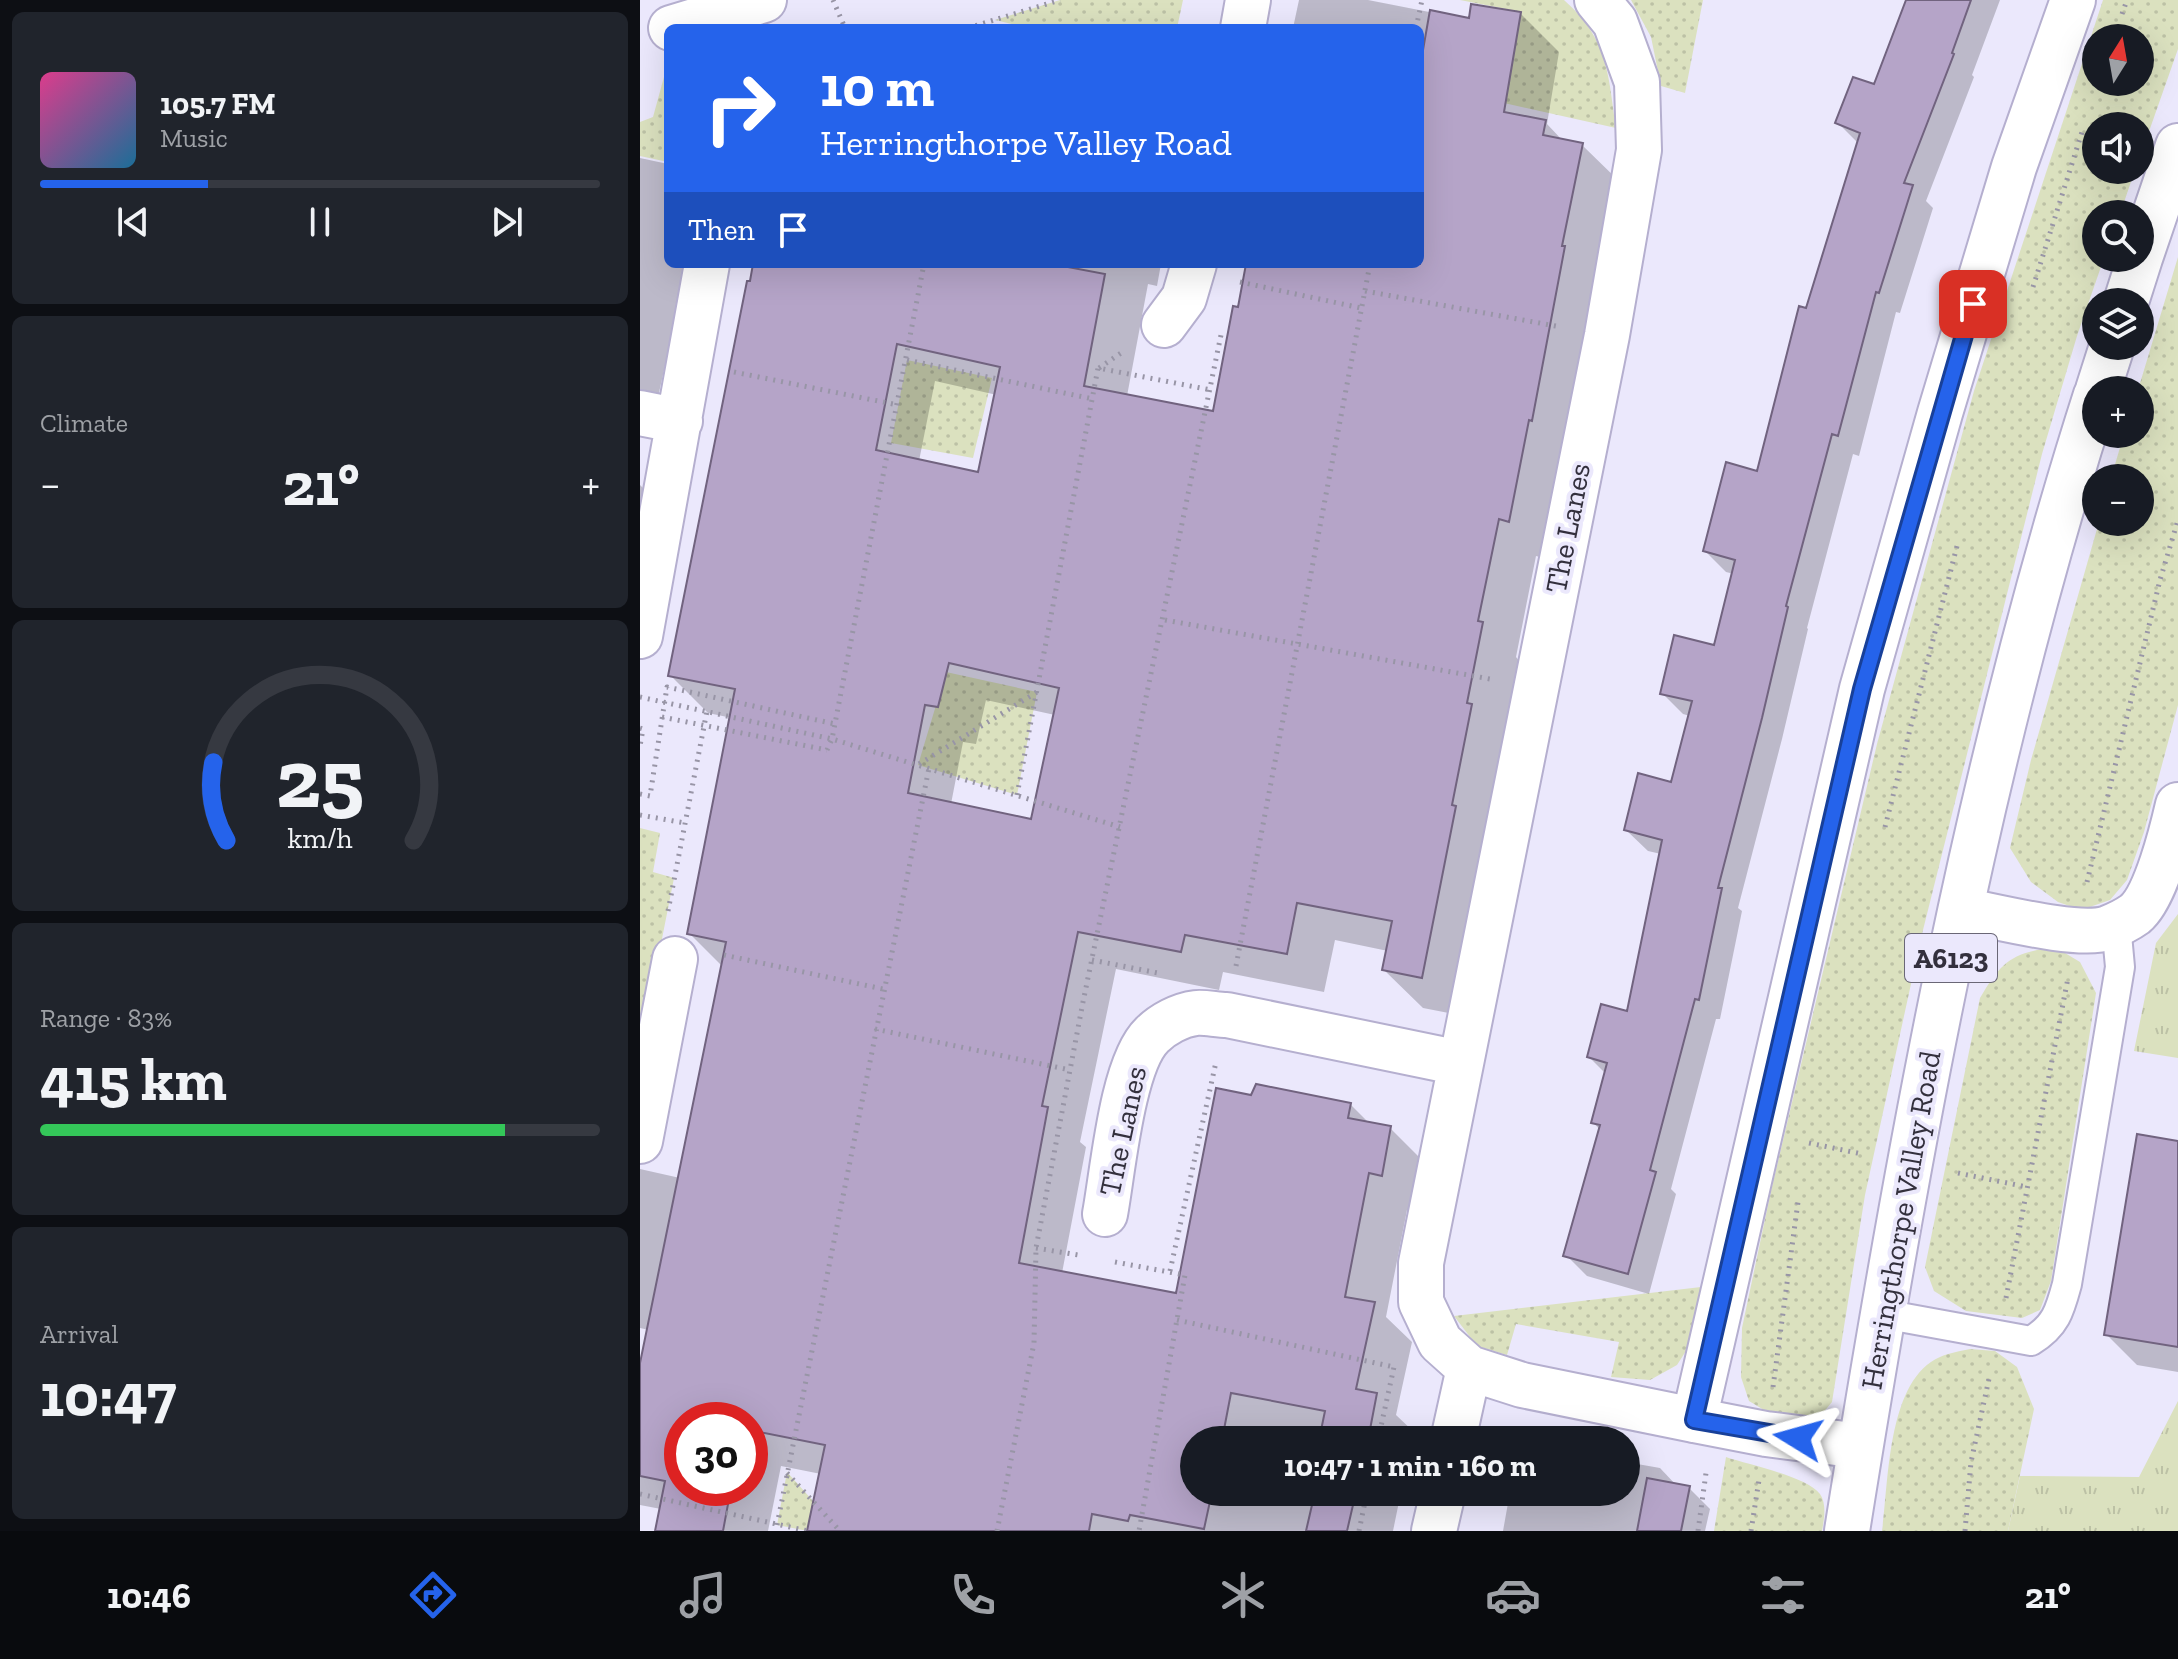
<!DOCTYPE html>
<meta charset="utf-8">
<style>
body{margin:0;font-family:"Zilla Slab",serif;background:#20242c;color:#f1f3f6;height:100vh;display:flex;flex-direction:column;font-size:30px;white-space:nowrap}
*{box-sizing:border-box;margin:0}
p{font-size:26px;color:#9ea1a6}
.icon{flex:none;width:44px;height:44px;fill:none;stroke:currentColor;stroke-width:2;stroke-linecap:round;stroke-linejoin:round}
.map{position:relative;flex:1;overflow:hidden}
.details{display:flex;flex-direction:column;gap:12px;padding:12px;background:#0d0f14;width:640px}
.details>*{flex:none}
.banner{position:absolute;left:24px;top:24px;width:760px;height:244px;border-radius:12px;box-shadow:0 8px 32px #0002;background:#2563eb;color:#fff;overflow:hidden}
.needle{width:52px;rotate:11deg}
.controls{position:absolute;left:1442px;top:24px;display:grid;gap:16px}
.controls a{display:grid;place-items:center;width:72px;height:72px;border-radius:50%;background:#171b24;box-shadow:0 8px 32px #0002;font-size:40px}
.speed{position:absolute;left:24px;top:1402px;display:flex;gap:16px;font-size:40px;font-weight:700;text-align:center}
.speed>*{display:grid;place-content:center;width:104px;height:104px;border-radius:50%;background:#171b24;box-shadow:0 8px 32px #0002;line-height:1}
.speed .limit{border:12px solid #d22;background:#fff;color:#111}
.pin{position:absolute;display:grid;place-items:center;width:68px;height:68px;color:#fff;margin:-34px;border-radius:16px;box-shadow:0 4px 12px #0006}
.me{position:absolute;width:88px;margin:-44px;rotate:278deg;stroke-linejoin:round;filter:drop-shadow(0 0 6px #0008)}
.turn{display:flex;align-items:center;gap:28px;height:168px;padding:0 24px;font-size:36px}
.turn .icon{width:104px;height:104px;stroke-width:2.5}
.turn b{display:block;font-size:56px;line-height:68px}
.then{display:flex;align-items:center;height:76px;padding:0 24px;background:#0003;gap:16px;font-size:30px}
.big{font-size:60px;font-weight:700;line-height:1.1}
.details .card{flex:1;display:flex;flex-direction:column;justify-content:center;gap:12px;min-width:0;padding:0 28px;border-radius:12px;background:#20242c}
.details .dial{align-items:center;gap:0}
.dial svg{height:208px;overflow:visible;fill:none;stroke:#363941;stroke-width:7;stroke-linecap:round;text-anchor:middle}
.dial text{fill:#f1f3f6;stroke:none}
.song{display:flex;align-items:center;gap:24px}
.cover{width:96px;height:96px;border-radius:12px;background:linear-gradient(135deg,hsl(330 70% 55%),hsl(200 70% 35%))}
.played{height:8px;border-radius:4px;background:linear-gradient(90deg,#2563eb 30%,#363941 30%)}
.keys{display:flex;justify-content:space-around;direction:ltr}
.heat{display:flex;justify-content:space-between;align-items:center;font-size:44px;direction:ltr}
.charge{height:12px;border-radius:6px;background:linear-gradient(90deg,#34c759 83%,#363941 0)}
.trip{position:absolute;left:540px;top:1426px;width:460px;height:80px;border-radius:40px;background:#171b24;box-shadow:0 8px 32px #0002;font-weight:700;line-height:80px;text-align:center}
.menu{display:flex;height:128px;justify-content:space-around;align-items:center;background:#090b0e;color:#9ea1a6}
.menu .icon{width:56px;height:56px}
.menu .active{color:#2563eb}
.menu b{font-size:36px;color:#f1f3f6}
main{display:flex;flex:1;min-height:0}
.map>svg:first-child{display:block}
</style>
<main>
<section class="details">
<div class="card">
<div class="song"><i class="cover"></i><div><b>105.7 FM</b><p>Music</p></div></div>
<div class="played"></div>
<div class="keys"><svg class="icon" aria-label="previous" viewBox="0 0 24 24"><path d="M18 5L8 12l10 7zM5 5v14"/></svg><svg class="icon" aria-label="pause" viewBox="0 0 24 24"><path d="M8 5v14M16 5v14"/></svg><svg class="icon" aria-label="next" viewBox="0 0 24 24"><path d="M6 5l10 7-10 7zM19 5v14"/></svg></div>
</div>
<div class="card"><p>Climate</p>
<div class="heat"><a>−</a><b class="big">21°</b><a>+</a></div>
</div>
<div class="card dial"><svg viewBox="0 0 100 80">
<path d="M14 69A42 42 0 1 1 86 69"/>
<path d="M14 69A42 42 0 0 1 9 39" stroke="#2563eb"/>
<text x="50" y="56" font-size="32" font-weight="700">25</text>
<text x="50" y="72" font-size="11">km/h</text>
</svg></div>
<div class="card"><p>Range · 83%</p><b class="big">415 km</b><div class="charge"></div></div>
<div class="card"><p>Arrival</p><b class="big">10:47</b></div>
</section>
<div class="map">
<svg width="1538" height="1531" viewBox="0 0 1538 1531">
<defs>
<pattern id="grass-dots" width="8" height="8" patternUnits="userSpaceOnUse" patternTransform="scale(2)"><rect width="8" height="8" fill="#dbe1bf"/><path d="M2 2h.1M6 6h.1" fill="none" stroke="#bcc1a5" stroke-width="1.8" stroke-linecap="round"/></pattern>
<pattern id="park-tufts" width="24" height="20" patternUnits="userSpaceOnUse" patternTransform="scale(2)"><rect width="24" height="20" fill="#dbe1bf"/><path d="M3 7l-1-3M5 7V3M7 7l1-3M15 17l-1-3M17 17v-4M19 17l1-3" fill="none" stroke="#bcc1a5"/></pattern>
</defs>
<rect width="100%" height="100%" fill="#ebe8fc"/>
<path fill="url(#grass-dots)" fill-rule="evenodd" d="M420,0H543L537,28H389L355,20Z
M820,0H924C968,39 968,72 976,128L864,103L881,12Z
M991,0H1063L1045,93L1021,86L1011,37Z
M1463,0H1538V49L1500,157V126H1456V170H1495L1480,214H1456V258H1464L1437,336L1402,454L1281,938L1225,1195L1192,1402L1177,1420L1129,1413L1109,1401L1101,1377L1102,1328L1131,1191L1237,744L1334,391ZM1456,38H1500V82H1456Z
M27,66H28V162L0,156V122L13,117Z
M1538,257V705L1504,832L1487,880L1470,900L1441,910L1418,902L1391,882L1370,848L1391,760L1459,522H1500V478H1471L1484,434H1500V390H1498Z
M267,360L352,378L333,458L251,443Z
M306,672L397,692L377,795L278,765Z
M0,828L20,833L13,872L34,878L0,1050Z
M1415,947L1440,962L1456,993L1411,1281L1400,1310L1382,1318L1326,1311L1294,1291L1285,1267L1340,998C1362,961 1371,953 1415,947Z
M1061,1287L1053,1340L1037,1365L1010,1380L971,1377L979,1342L876,1324L867,1355L837,1346L814,1316Z
M1330,1349L1355,1351L1377,1367L1394,1409L1368,1531H1242C1249,1481 1247,1380 1300,1357C1309,1353 1321,1351 1330,1349Z
M1086,1457C1109,1465 1166,1476 1180,1494C1187,1504 1184,1520 1182,1531H1074Z
M147,1472L200,1531H168L137,1525Z"/>
<path fill="url(#park-tufts)" d="M1538,914V1058L1494,1051L1516,943Z
M1538,1401V1531H1368L1380,1476L1499,1477Z"/>
<path fill="#0003" fill-rule="evenodd" d="M659,0H728L830,20L881,14L919,52L907,124L924,142L942,145L981,183L907,559L896,556L876,657L880,662L819,1015L783,1008L744,970L748,951L695,940L684,992L583,972L579,990L476,969L440,1142L446,1147L422,1273L537,1295L612,1098L710,1104L730,1124L750,1128L788,1166L779,1213L767,1210L746,1317L772,1342L756,1415L775,1433L773,1440H554V1492H761L753,1531H234L181,1474L141,1466L128,1531H17L21,1509L0,1505V1373L9,1330L0,1328V1169L40,1178L83,967L49,933L92,718L68,713L30,675L115,264H521L517,286L508,284L487,396L575,413L608,264H780V28H653ZM295,381L357,395L340,475L279,461ZM346,700L415,715L393,822L311,804L323,742L336,744ZM42,1420H110V1488H42Z
M1265,0H1360L1332,75L1334,77L1286,201L1293,208L1260,313L1256,312L1219,456L1213,454L1167,628L1168,629L1142,739L1098,908L1102,911L1080,1019H1076L1031,1189L1036,1194L1009,1294L947,1276L926,1255L960,1130L953,1122L966,1074L949,1057L989,1014L1021,854L1008,851L986,830L1033,784L1050,716L1043,714L1022,693L1076,647L1094,574L1086,572L1065,551L1118,473L1219,144L1198,123L1235,87L1267,2Z
M0,158L28,164V264H79L62,336L33,330L18,397L0,393Z
M0,485L33,518L0,641Z
M1538,1143V1372L1497,1365L1466,1334Z
M986,1462L1020,1468L1037,1486L1049,1488L1070,1509L1065,1531H863L870,1492H986Z"/>
<path fill="#b5a4c8" stroke="#71637f" stroke-width="2" fill-rule="evenodd" d="M1266,0H1331L1312,53L1314,54L1264,183L1273,185L1239,293L1236,292L1198,436L1192,434L1146,606L1148,607L1122,718L1078,888H1082L1059,1000L1055,999L1010,1170L1016,1172L988,1274L923,1256L960,1125L951,1123L967,1063L947,1057L961,1004L987,1011L1022,840L984,830L998,773L1031,782L1052,701L1020,694L1034,635L1074,645L1095,560L1063,551L1086,462L1117,471L1159,306L1166,308L1220,133L1195,123L1213,77L1234,84Z
M831,4L881,12L864,112L906,120L903,135L943,143L922,246H925L892,421L889,420L869,522L859,519L838,621L843,622L827,703L832,704L812,805L816,806L782,978L742,970L752,921L657,903L647,954L545,935L541,952L438,932L402,1106L408,1107L379,1263L536,1293L576,1088L611,1095L616,1084L711,1103L708,1118L751,1126L742,1176L729,1173L705,1297L735,1302L716,1389L737,1393L728,1440H679L685,1411L591,1393L582,1440H554V1492H572L564,1529L490,1515L488,1521L452,1514L449,1531H167L185,1445L110,1430V1420H42V1488H91L83,1531H15L25,1481L0,1476V1363L86,942L47,934L95,689L28,676L107,281H110L113,264H412L465,274L444,386L573,411L593,306L598,307L606,264H780V67L790,10L829,18ZM257,344L360,367L338,472L236,450ZM309,663L419,688L391,819L268,793L285,705L298,707Z
M1497,1134L1538,1141V1347L1464,1335Z
M1007,1478L1050,1486L1041,1531H997Z
M669,1492H716L707,1531H666L672,1505L667,1504Z"/>
<g fill="none" stroke-linecap="round" stroke-linejoin="round">
<g stroke="#b5afcf" stroke-width="32">
<path id="lane" d="M1243,1314L1391,1341C1416,1326 1420,1310 1427,1284L1480,967L1476,924"/>
</g>
<g stroke="#b5afcf" stroke-width="48">
<path id="street" d="M957,0L975,22L997,82L999,150L967,335L781,1263V1302L800,1342L829,1368L882,1385L1054,1420L1126,1434L1220,1446
M31,28L124,0
M603,28L608,0
M524,325L544,298L554,264
M0,413L40,421
M0,636L67,264
M1321,910C1355,916 1438,938 1468,928C1476,925 1488,919 1495,914C1516,897 1532,831 1538,805
M0,1141L35,959
M465,1214C473,1171 482,1064 512,1035C523,1024 540,1015 556,1013C565,1012 577,1015 587,1015L820,1063
M1054,1420L1222,689L1300,413L1374,167L1433,0
M813,1440L829,1368
M794,1531L803,1492"/>
</g>
<g stroke="#b5afcf" stroke-width="48">
<path id="primary" d="M1500,258L1538,146
M1486,302L1500,258
M1458,390L1472,346
M1207,1531C1268,1150 1338,763 1456,395"/>
</g>
<path stroke="#9895a6" stroke-width="5" stroke-dasharray="2 6" stroke-linecap="butt" d="M193,0L205,28
M1482,14L1487,0
M328,28L420,0
M776,28L782,0
M600,282L721,308
M1393,287L1442,132
M725,291L921,327
M267,360L453,399
M459,368L484,351
M94,372L258,405
M525,620L850,679
M0,697L192,739L480,827
M0,728L3,729L0,746
M187,750L192,739L284,264
M279,764L397,692
M377,795L458,368L571,390
M0,815L45,823
M1245,827L1317,546
M1447,882L1520,580L1538,520
M28,911L67,711
M84,955L243,989
M452,960L518,973
M596,966L730,264
M235,1029L430,1070
M1169,1143L1222,1154
M1318,1173L1387,1187
M396,1248L438,1255
M475,1262L545,1275L499,1531
M530,1271L576,1062
M1366,1298L1428,978
M537,1320L754,1367
M1133,1387L1158,1202
M738,1440L754,1367
M147,1473L200,1531
M0,1494L168,1531
M137,1525L289,768
M357,1531L394,1343L396,1248L443,1002L582,330
M719,1531L727,1492
M1058,1531L1066,1473
M1111,1531L1119,1480
M1325,1531L1331,1462L1350,1374"/>
<use href="#lane" stroke="#fff" stroke-width="28"/>
<use href="#street" stroke="#fff" stroke-width="44"/>
<use href="#primary" stroke="#fff" stroke-width="44"/>
<path stroke="#9895a6" stroke-width="5" stroke-dasharray="2 6" stroke-linecap="butt" d="M22,717L187,750
M0,794L10,796L27,687L195,724"/>
</g>
<g fill="none" stroke-linecap="round" stroke-linejoin="round">
<g stroke="#184099" stroke-width="20">
<path id="route" d="M1158,1438L1054,1420L1222,689L1333,304"/>
</g>
<use href="#route" stroke="#2563eb" stroke-width="14"/>
</g>
<g text-anchor="middle" dominant-baseline="central" stroke-width="8" stroke-linejoin="round" paint-order="stroke">
<rect fill="#ebe8fc" stroke="#6a6776" stroke-width="2" x="1265" y="934" width="92" height="48" rx="6"/>
<g font-size="28" font-weight="bold" fill="#33303d">
<text x="1311" y="958">A6123</text>
</g>
<g font-size="30" fill="#33303d" stroke="#ebe8fc">
<text transform="translate(928 528) rotate(-79)">The Lanes</text>
<text transform="translate(483 1131) rotate(-78)">The Lanes</text>
<text transform="translate(1261 1220) rotate(-80)">Herringthorpe Valley Road</text>
</g>
</g>
</svg>
<div class="controls">
<a><svg class="needle" viewBox="-14 -14 28 28"><path d="M0-13l5 13h-10z" fill="#e53935"/><path d="M0 13l5-13h-10z" fill="#9ea1a6"/></svg></a>
<a><svg class="icon" aria-label="sound" viewBox="0 0 24 24"><path d="M4 9h4l5-4v14l-5-4H4zM17 9q2 3 0 6"/></svg></a>
<a><svg class="icon" aria-label="search" viewBox="0 0 24 24"><circle cx="10" cy="10" r="6"/><path d="M15 15l6 6"/></svg></a>
<a><svg class="icon" aria-label="layers" viewBox="0 0 24 24"><path d="M12 4l9 5-9 5-9-5zM3 14l9 5 9-5"/></svg></a>
<a>+</a>
<a>−</a>
</div>
<div class="speed"><div class="limit">30</div></div>
<div class="pin" style="left:1333px;top:304px;background:#d93025"><svg class="icon" aria-label="arrive" viewBox="0 0 24 24"><path d="M6 21V4h12l-3 4 3 4H6"/></svg></div>
<svg class="me" style="left:1158px;top:1438px" viewBox="-20 -20 40 40"><path d="M0-17L14 15 0 8-14 15z" fill="#2563eb" stroke="#fff" stroke-width="4"/></svg>
<div class="trip">10:47 · 1 min · 160 m</div>
<div class="banner">
<div class="turn"><svg class="icon" aria-label="right" viewBox="0 0 24 24"><path d="M7 20v-9h11M14 6l5 5-5 5"/></svg><div><b>10 m</b>Herringthorpe Valley Road</div></div>
<div class="then">Then<svg class="icon" aria-label="arrive" viewBox="0 0 24 24"><path d="M6 21V4h12l-3 4 3 4H6"/></svg></div>
</div>
</div>
</main>
<nav class="menu">
<b>10:46</b>
<svg class="icon active" aria-label="directions" viewBox="0 0 24 24"><path d="M12 3l9 9-9 9-9-9zM9 14v-3h6M13 9l2 2-2 2"/></svg>
<svg class="icon" aria-label="music" viewBox="0 0 24 24"><path d="M9 18V5l10-2v13"/><circle cx="6" cy="18" r="3"/><circle cx="16" cy="16" r="3"/></svg>
<svg class="icon" aria-label="phone" viewBox="0 0 24 24"><path d="M5 4h4l2 5-3 2q2 4 5 5l2-3 5 2v4C11 20 4 13 5 4z"/></svg>
<svg class="icon" aria-label="climate" viewBox="0 0 24 24"><path d="M12 3v18M4 7l16 10M4 17L20 7"/></svg>
<svg class="icon" aria-label="car" viewBox="0 0 24 24"><path d="M5 17H2v-5l4-1 3-4h7l3 4 3 1v5h-3M9 17h6M6 11h13"/><circle cx="7" cy="17" r="2"/><circle cx="17" cy="17" r="2"/></svg>
<svg class="icon" aria-label="filters" viewBox="0 0 24 24"><path d="M4 7h16M4 17h16"/><circle cx="9" cy="7" r="2"/><circle cx="15" cy="17" r="2"/></svg>
<b>21°</b>
</nav>
